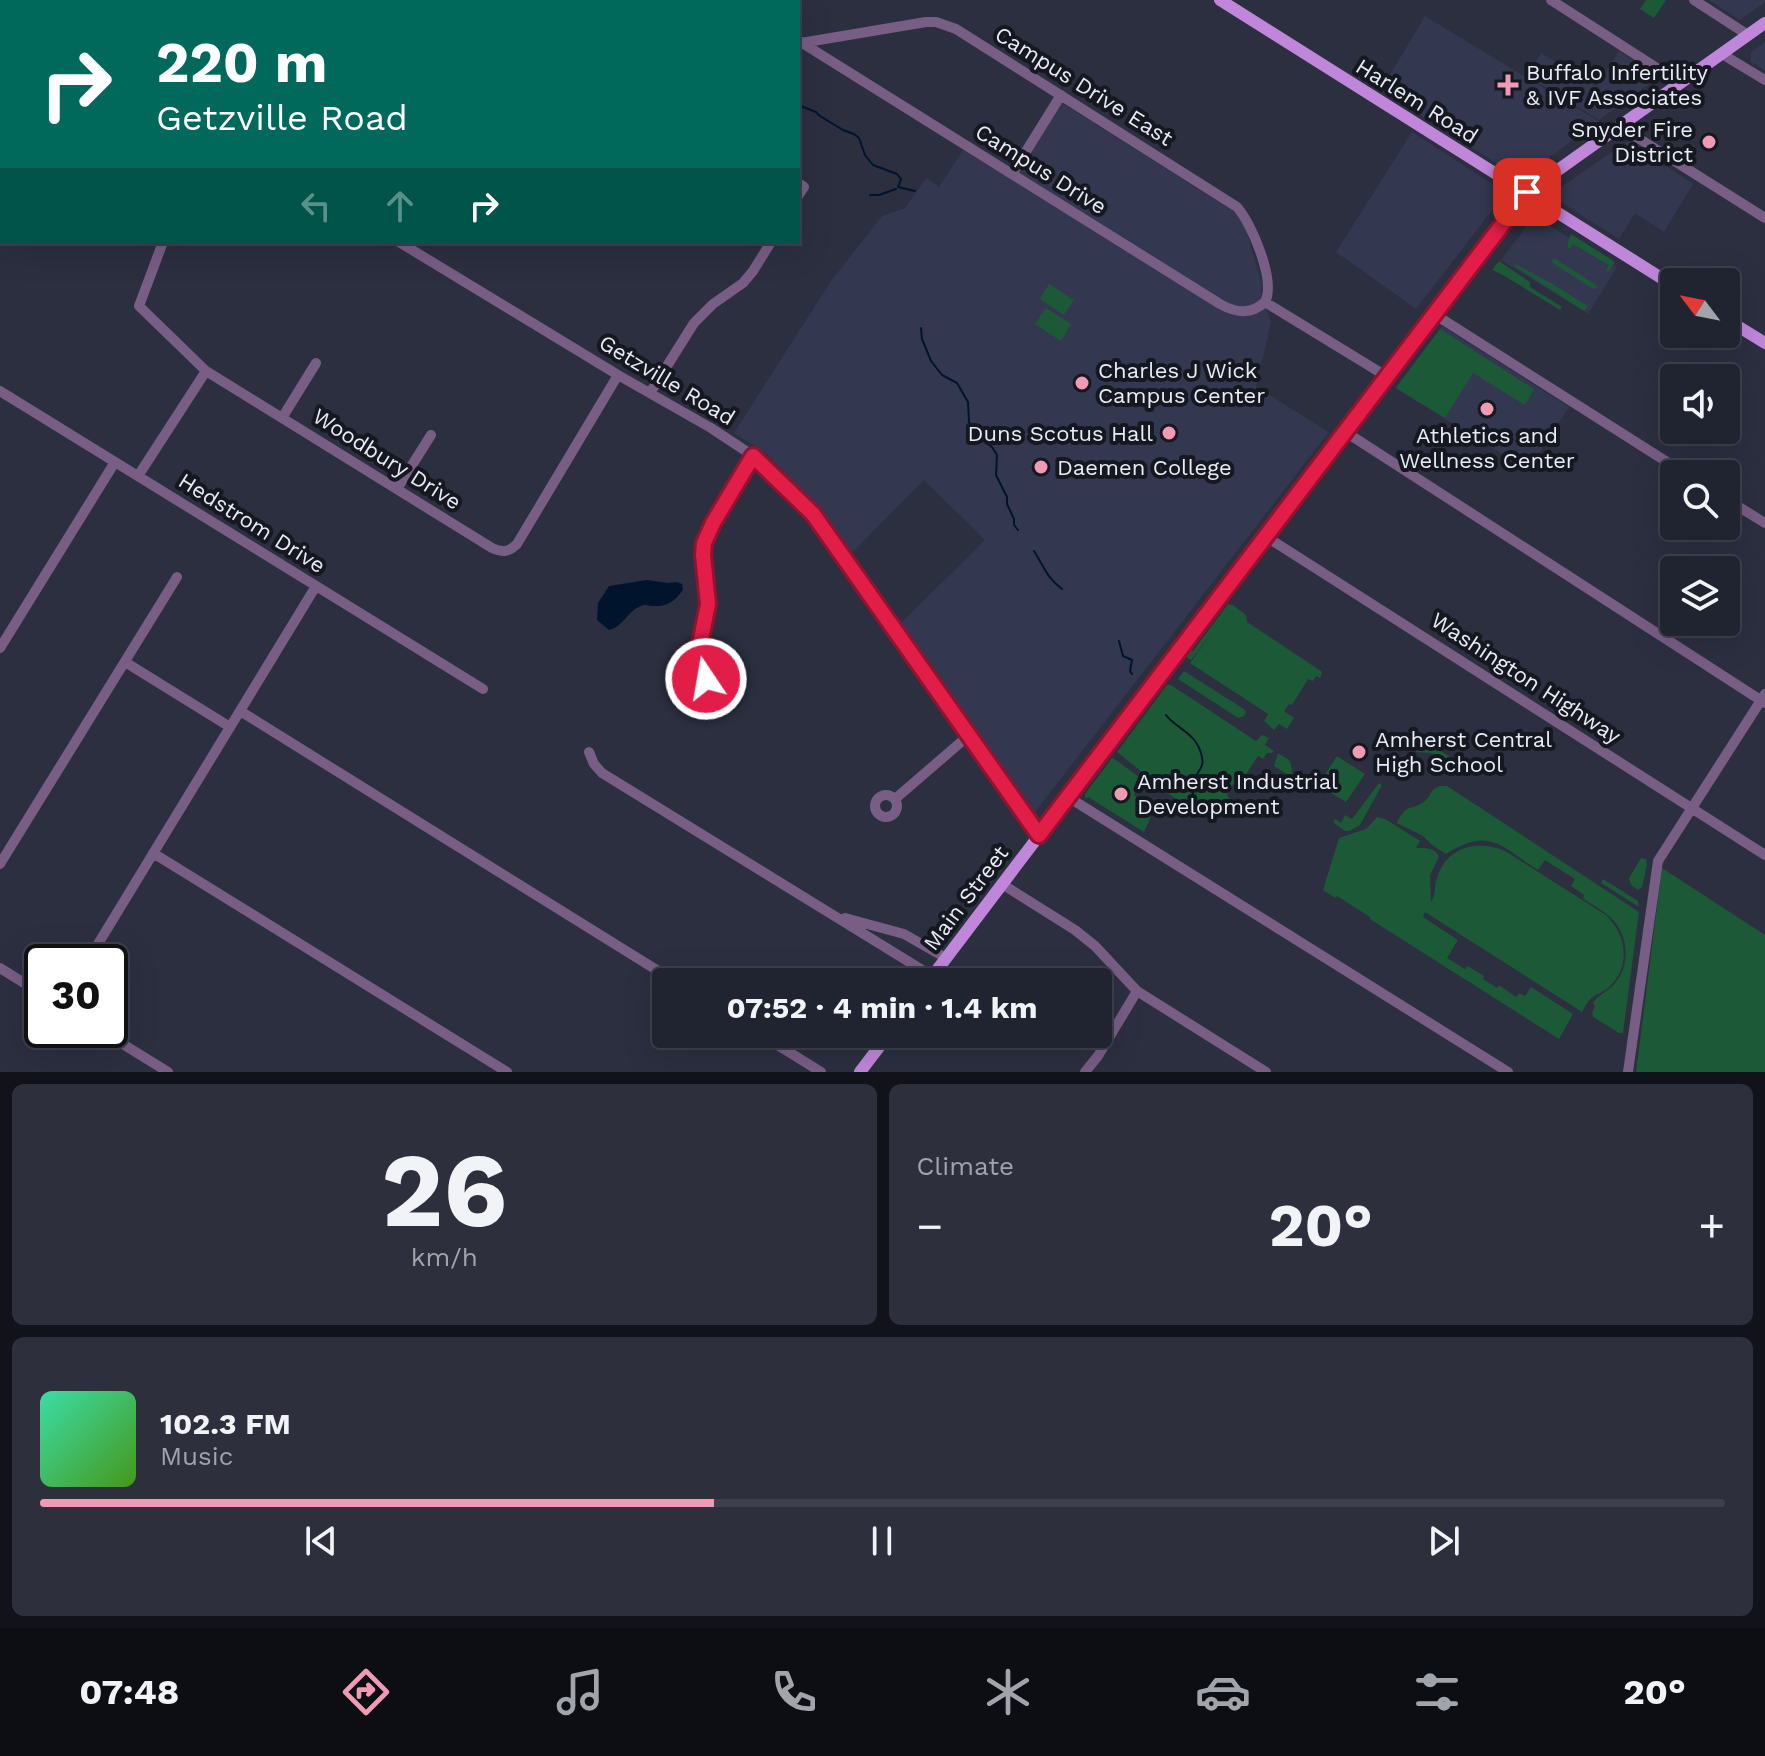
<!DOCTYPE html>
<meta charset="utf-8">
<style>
body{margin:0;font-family:"Work Sans",sans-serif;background:#2d2f3c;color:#f1f3f6;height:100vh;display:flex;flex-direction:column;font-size:30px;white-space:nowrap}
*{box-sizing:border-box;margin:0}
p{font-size:26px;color:#a2a4ab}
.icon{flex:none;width:44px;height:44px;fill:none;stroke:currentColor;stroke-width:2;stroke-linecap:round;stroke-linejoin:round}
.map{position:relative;height:1072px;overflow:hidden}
.panel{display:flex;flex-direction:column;gap:12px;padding:12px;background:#12131a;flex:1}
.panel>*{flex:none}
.guide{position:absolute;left:0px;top:0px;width:800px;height:244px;box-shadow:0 8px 32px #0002,0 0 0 2px #3d404c;background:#00695c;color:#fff;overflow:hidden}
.needle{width:52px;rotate:302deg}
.tools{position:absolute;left:1660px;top:268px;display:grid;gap:16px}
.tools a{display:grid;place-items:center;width:80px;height:80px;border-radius:8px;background:#202330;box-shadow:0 8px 32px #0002,0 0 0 2px #3d404c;font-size:40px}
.speed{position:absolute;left:24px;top:944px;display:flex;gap:16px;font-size:40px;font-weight:700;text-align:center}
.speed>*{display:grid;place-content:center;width:104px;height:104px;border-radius:50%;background:#202330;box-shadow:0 8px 32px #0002,0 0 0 2px #3d404c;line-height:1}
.speed .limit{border:4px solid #111;border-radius:12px;background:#fff;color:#111}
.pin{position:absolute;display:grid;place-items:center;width:68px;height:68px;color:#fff;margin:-34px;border-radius:16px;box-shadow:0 4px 12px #0006}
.me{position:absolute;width:88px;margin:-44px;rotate:348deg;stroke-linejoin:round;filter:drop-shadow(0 0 6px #0008)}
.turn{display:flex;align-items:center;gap:28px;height:168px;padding:0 24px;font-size:36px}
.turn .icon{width:104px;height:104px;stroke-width:2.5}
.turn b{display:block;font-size:56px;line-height:68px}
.lanes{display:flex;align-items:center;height:76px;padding:0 24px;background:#0003;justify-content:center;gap:40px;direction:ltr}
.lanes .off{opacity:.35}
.big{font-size:60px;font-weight:700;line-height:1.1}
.panel .tile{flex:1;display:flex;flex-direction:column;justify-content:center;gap:12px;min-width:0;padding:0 28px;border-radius:12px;background:#2d2f3c}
.panel .dial{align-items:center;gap:0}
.dial b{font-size:104px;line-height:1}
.song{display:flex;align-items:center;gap:24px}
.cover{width:96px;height:96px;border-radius:12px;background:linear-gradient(135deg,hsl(160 70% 55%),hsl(100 70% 35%))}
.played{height:8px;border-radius:4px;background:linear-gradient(90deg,#f19ab4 40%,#3d404c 40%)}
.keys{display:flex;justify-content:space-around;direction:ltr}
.heat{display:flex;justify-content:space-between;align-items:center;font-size:44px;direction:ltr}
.panel .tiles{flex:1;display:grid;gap:12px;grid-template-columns:1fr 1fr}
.tile:last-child{grid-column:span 2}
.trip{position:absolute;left:652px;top:968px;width:460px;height:80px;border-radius:8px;background:#202330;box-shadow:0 8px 32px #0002,0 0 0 2px #3d404c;font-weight:700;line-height:80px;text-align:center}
.dock{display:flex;height:128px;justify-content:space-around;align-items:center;background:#0d0e13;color:#a2a4ab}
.dock .icon{width:56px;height:56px}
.dock .active{color:#f19ab4}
.dock b{font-size:36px;color:#f1f3f6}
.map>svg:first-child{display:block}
</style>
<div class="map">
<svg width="1765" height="1072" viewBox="0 0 1765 1072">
<rect width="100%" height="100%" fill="#2b2f40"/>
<path fill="#333850" d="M1709,0H1765V2L1740,20Z
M1425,16L1598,121L1526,175H1515L1381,90Z
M1765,42V71L1751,62V52Z
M1619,51L1659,77L1599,120L1527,76L1541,53L1596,86Z
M1062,103L1233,211L1244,222L1262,285L1261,293L1271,322L1256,387L1329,432L1031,817L899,625L985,540L924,480L851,554L814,505L767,454L734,433L831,281L882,216L905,208L926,178L939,187L963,150L1014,180Z
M1412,132L1503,191V196L1416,309L1336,252Z
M1628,141L1693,184L1664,232L1635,213L1619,239L1556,199L1555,191Z
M1534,216L1617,267L1588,314L1501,260Z
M1442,326L1569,407L1528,470L1395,388Z"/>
<path fill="#1c5936" d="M1646,0H1666L1654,18L1640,9Z
M1571,234L1615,262L1609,271H1606L1609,265L1573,244L1570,249L1568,247V241Z
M1554,258L1596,285L1597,288L1594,289L1590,287L1551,262Z
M1499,261L1530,282V287L1562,307L1560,310L1503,275L1492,270Z
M1515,264L1549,282L1588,306L1585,310H1582L1516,267Z
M1049,284L1074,300L1064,315L1040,299Z
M1046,308L1071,324L1061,341L1035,324Z
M1440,329L1534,389L1525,405L1473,373L1445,418L1396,388Z
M1228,604L1233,605L1246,615L1247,622L1321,671L1322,674L1320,678L1316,676L1313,681L1308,679L1292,705L1289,704L1284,711L1294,718L1287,729L1279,724L1274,730L1264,721L1268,714L1190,663L1212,633L1191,660L1186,657L1190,651H1193Z
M1184,671L1244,709L1246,712L1244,716L1238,718L1178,679Z
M1167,685H1171L1256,741L1262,735L1269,738L1265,745L1274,751L1272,753H1267L1263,759L1258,756L1239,785L1234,783L1227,795L1229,799L1215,821L1173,797L1117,752Z
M1424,740L1459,763L1454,768L1431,753L1416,752Z
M1278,753L1290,761L1293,776L1291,774L1290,776L1274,766Z
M1337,756L1365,774L1346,802L1318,785Z
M1112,758L1116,760L1139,777L1140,780L1137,785L1139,787L1134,795L1151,807L1153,812L1144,832L1088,797L1085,799V794Z
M1379,783L1382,785L1360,825L1349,831H1345L1333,822L1335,819L1341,823L1345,815L1352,819Z
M1440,786H1447L1639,912L1623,1033H1619L1593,1017L1592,1013L1595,1007L1593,1003C1597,995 1609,991 1616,982C1631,963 1628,933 1610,917C1602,910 1592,904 1583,899L1584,895L1571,886L1575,879L1545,860L1538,870C1501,847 1491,826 1446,854L1432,845L1423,836L1397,823V822C1409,801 1411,812 1425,801C1433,794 1429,790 1440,786Z
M1377,817L1385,819L1420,841L1416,848C1426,848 1435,847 1439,857L1430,875L1431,902C1436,895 1434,887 1437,878C1446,847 1477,839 1505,851L1606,915C1627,935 1631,967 1609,987C1604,992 1598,993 1593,997C1588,1000 1585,1007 1582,1012L1425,912L1423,917L1458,940L1447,958L1465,969L1468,966L1484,976L1483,979L1497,988L1499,985L1516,997L1519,993L1525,996L1531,987L1573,1014L1559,1039L1370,919V917L1337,896L1335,898L1323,890L1339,838L1366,829Z
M1641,858L1646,859L1647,864L1642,887L1638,890L1631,885L1629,878Z
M1662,868L1765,935V1072H1636Z
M1603,879L1638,901L1639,907L1601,883Z"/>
<path fill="#00152d" d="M647,580L668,583L677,582L682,584L683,590C674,602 667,607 651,606C646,605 643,604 639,607C627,612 623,627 609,630L597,620L598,603L609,586Z"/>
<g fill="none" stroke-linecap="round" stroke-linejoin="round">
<path stroke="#00152d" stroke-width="2" d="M406,0L408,2
M798,105L816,112L820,116L843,130L854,134L859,138L865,155L873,165L897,174L901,179L898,187L915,191
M870,195H879L896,189
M921,328L922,339L931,361L942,375L957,383L968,402L969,422L979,437L992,447L997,455L996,475L1007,497V504L1014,519V525L1018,530
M1034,551C1045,568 1046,577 1062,589
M1119,641L1123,656L1132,660L1130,671L1132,674
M1166,715C1173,725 1187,730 1195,741C1199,746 1204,758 1202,765C1201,769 1198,772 1196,776C1193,784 1193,794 1192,802"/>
<path stroke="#785d85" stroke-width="10" d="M516,0L519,2
M733,0L736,2
M1551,0L1680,83
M1694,0L1748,35
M11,2L12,0
M334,2L335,0
M0,21L2,17
M799,41L1220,304C1236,313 1251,315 1265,302
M801,43L926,22H936L956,29L1237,207C1252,224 1276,281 1265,302
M1722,54L1765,80
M0,91H2
M1619,126L1765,218
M1012,174L1061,95
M798,183L804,187L798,196
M0,197L2,194
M163,242L139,306L206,371L492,548C503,553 509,552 517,544L618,375
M399,242L618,375L711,428L755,457L813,514L1016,805L1039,835
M1265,302L1386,376
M1434,314L1686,474
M0,391L483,689
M650,393L694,323L713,304L743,283L753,271L771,242
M282,418L316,363
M1344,431L1765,703
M138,476L206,371
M397,489L431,435
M1726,499L1765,523
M1265,536L1765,855
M0,648L115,462
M670 674a18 18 0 1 1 36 0a18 18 0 1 1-36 0Z
M693,657L700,644L708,604L703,555L704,543L713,523L753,456
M125,662L230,727
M240,711L676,982
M589,752L594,764L602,773L932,976
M875 806a11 11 0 1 1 22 0a11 11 0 1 1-22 0Z
M1068,797L1508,1072
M895,799L968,736
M153,853L507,1072
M0,864L177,577
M1002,884L1075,930L1095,946L1137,991L1266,1072
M845,918L904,934L946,958
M87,962L316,586
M0,968L42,994
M100,1030L168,1072
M760,1034L821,1072
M1085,1072L1098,1056L1137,991
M1628,1072L1658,861L1765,694"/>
<path stroke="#bf86da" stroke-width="12" d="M1220,0L1674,286
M1726,319L1765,343
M928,982L1527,192L1765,23
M860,1072L889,1034"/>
</g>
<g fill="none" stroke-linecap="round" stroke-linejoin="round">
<g stroke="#92132f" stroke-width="20">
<path id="route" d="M706,679C707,668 703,661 693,657L700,644L708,604L703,555L704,543L713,523L753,456L813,514L1039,835L1527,192"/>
</g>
<use href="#route" stroke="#e11d48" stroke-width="14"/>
</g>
<g fill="#f19ab4" stroke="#16181f" stroke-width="3">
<path d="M1504 73h8v8h8v8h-8v8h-8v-8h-8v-8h8z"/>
<circle cx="1709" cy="142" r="8"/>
<circle cx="1082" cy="383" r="8"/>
<circle cx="1487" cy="409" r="8"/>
<circle cx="1169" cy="433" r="8"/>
<circle cx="1041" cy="467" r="8"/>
<circle cx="1359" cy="752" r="8"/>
<circle cx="1121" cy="794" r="8"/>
</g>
<g text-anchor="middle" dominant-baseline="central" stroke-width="8" stroke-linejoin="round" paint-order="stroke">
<g font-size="22" fill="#e9ecf8" stroke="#16181f" text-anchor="start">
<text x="1526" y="72">Buffalo Infertility<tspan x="1526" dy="25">&amp; IVF Associates</tspan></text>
<text x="1693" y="129" text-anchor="end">Snyder Fire<tspan x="1693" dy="25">District</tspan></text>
<text x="1098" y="370">Charles J Wick<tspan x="1098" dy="25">Campus Center</tspan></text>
<text x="1153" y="433" text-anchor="end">Duns Scotus Hall</text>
<text x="1487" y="435" text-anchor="middle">Athletics and<tspan x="1487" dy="25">Wellness Center</tspan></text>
<text x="1057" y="467">Daemen College</text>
<text x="1375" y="739">Amherst Central<tspan x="1375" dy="25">High School</tspan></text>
<text x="1137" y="781">Amherst Industrial<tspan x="1137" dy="25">Development</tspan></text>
</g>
<g font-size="22" fill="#e9ecf8" stroke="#16181f">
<text transform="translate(1084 86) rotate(32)">Campus Drive East</text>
<text transform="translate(1417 101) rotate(32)">Harlem Road</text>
<text transform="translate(1041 169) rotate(32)">Campus Drive</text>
<text transform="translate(667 380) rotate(31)">Getzville Road</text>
<text transform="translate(387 459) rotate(32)">Woodbury Drive</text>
<text transform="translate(252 523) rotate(32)">Hedstrom Drive</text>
<text transform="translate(1526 678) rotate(33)">Washington Highway</text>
<text transform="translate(966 898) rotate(-53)">Main Street</text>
</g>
</g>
</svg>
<div class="tools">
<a><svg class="needle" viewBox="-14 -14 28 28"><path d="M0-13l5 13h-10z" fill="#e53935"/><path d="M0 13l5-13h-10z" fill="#a2a4ab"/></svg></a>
<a><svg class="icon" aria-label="sound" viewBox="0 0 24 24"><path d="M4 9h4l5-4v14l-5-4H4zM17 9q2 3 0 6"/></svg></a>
<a><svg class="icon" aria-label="search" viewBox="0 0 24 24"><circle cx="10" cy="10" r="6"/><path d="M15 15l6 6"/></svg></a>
<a><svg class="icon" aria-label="layers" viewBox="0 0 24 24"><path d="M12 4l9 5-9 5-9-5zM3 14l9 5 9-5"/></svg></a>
</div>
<div class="speed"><div class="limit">30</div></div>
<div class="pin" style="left:1527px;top:192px;background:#d93025"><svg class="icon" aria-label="arrive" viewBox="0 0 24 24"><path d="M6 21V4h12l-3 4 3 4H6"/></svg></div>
<svg class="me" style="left:706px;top:679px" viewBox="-20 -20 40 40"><circle r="17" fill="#e11d48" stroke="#fff" stroke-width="3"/><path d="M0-11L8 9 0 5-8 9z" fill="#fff"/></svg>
<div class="trip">07:52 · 4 min · 1.4 km</div>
<div class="guide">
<div class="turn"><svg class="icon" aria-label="right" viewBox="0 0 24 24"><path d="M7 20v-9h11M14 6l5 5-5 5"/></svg><div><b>220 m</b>Getzville Road</div></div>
<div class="lanes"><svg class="icon off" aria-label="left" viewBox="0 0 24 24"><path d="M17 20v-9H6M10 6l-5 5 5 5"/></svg><svg class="icon off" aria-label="ahead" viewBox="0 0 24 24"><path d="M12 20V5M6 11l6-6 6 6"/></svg><svg class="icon" aria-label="right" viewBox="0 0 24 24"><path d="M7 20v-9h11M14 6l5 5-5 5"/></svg></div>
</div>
</div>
<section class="panel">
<div class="tiles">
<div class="tile dial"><b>26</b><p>km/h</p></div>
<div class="tile"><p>Climate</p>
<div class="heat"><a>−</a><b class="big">20°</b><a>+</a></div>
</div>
<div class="tile">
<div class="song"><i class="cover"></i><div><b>102.3 FM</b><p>Music</p></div></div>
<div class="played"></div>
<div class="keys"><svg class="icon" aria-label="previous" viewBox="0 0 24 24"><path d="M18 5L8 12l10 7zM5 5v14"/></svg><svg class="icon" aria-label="pause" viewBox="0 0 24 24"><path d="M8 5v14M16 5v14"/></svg><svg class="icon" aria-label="next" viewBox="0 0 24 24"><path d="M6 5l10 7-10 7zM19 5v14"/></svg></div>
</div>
</div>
</section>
<nav class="dock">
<b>07:48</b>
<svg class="icon active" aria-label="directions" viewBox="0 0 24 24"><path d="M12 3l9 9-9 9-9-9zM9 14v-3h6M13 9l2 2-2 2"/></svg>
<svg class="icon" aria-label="music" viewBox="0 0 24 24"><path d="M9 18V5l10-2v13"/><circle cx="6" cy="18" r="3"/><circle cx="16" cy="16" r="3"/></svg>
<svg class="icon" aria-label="phone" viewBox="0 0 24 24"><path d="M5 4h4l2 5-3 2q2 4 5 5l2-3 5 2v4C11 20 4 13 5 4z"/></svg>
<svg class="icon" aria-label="climate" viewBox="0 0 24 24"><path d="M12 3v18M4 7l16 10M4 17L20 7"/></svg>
<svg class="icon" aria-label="car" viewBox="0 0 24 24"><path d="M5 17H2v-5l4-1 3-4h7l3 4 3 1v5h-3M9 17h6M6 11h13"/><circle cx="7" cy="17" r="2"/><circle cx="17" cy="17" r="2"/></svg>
<svg class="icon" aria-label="filters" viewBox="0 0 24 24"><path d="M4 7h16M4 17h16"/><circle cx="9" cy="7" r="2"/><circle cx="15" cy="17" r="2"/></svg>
<b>20°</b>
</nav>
